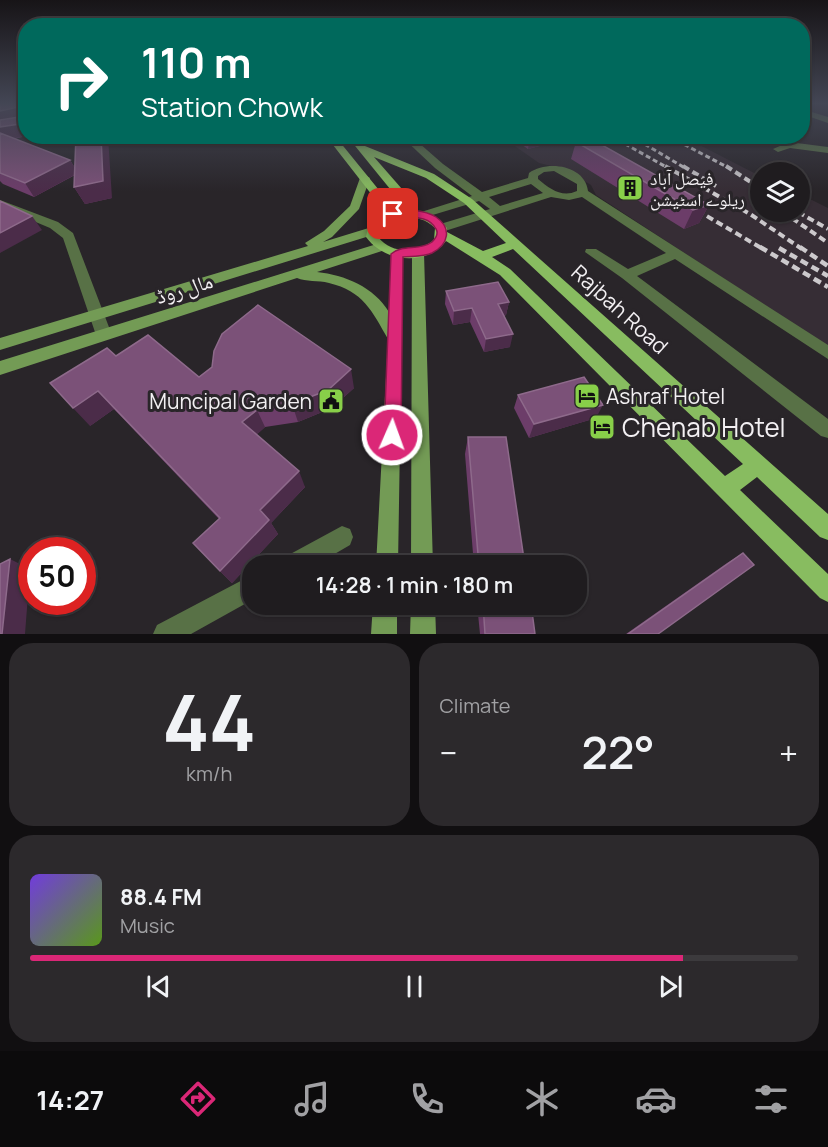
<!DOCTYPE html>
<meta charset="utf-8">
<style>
body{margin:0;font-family:Manrope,"Noto Naskh Arabic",sans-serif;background:#2c292c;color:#f1f3f6;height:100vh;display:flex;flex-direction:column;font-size:22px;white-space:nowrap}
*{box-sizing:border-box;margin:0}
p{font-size:20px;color:#a1a1a4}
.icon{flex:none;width:33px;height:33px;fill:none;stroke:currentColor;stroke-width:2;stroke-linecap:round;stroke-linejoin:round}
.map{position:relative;height:634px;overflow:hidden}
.details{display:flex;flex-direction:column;gap:9px;padding:9px;background:#110f11;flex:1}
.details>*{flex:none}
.banner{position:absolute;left:18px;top:18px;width:792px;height:126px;border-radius:24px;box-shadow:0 2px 4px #0004,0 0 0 2px #3c3a3d;background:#00695c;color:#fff;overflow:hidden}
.buttons{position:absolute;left:750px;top:162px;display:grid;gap:12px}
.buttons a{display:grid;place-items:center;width:60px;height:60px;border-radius:50%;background:#1f1c1f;box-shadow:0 2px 4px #0004,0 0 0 2px #3c3a3d;font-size:30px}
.speed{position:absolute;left:18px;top:537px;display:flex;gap:12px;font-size:30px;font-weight:700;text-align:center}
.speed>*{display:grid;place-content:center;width:78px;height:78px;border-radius:50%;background:#1f1c1f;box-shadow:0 2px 4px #0004,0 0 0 2px #3c3a3d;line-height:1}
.speed .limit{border:9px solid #d22;background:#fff;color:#111}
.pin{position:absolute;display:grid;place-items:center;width:51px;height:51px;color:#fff;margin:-26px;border-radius:12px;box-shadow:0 3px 9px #0006}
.me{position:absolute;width:66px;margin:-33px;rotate:2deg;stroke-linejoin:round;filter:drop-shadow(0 0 4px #0008)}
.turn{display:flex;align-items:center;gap:21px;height:126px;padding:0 24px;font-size:27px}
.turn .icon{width:78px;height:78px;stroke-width:2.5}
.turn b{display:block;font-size:42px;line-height:51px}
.big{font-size:45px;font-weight:600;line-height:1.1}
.details .widget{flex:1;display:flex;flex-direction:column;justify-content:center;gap:9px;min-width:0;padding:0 21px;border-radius:24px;background:#2c292c}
.details .dial{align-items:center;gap:0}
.dial b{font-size:78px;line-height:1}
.song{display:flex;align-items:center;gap:18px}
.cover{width:72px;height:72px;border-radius:9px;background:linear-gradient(135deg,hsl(260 70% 55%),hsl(90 70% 35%))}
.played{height:6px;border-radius:3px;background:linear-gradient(90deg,#db2777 85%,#3c3a3d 85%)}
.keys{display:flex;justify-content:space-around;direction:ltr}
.heat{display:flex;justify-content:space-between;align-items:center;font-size:33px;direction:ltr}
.details .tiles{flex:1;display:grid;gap:9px;grid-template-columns:1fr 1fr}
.widget:last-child{grid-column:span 2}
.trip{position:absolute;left:242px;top:555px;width:345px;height:60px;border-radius:24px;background:#1f1c1f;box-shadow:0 2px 4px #0004,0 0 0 2px #3c3a3d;font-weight:600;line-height:60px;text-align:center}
.dock{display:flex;height:96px;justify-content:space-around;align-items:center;background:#0c0b0c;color:#a1a1a4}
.dock .icon{width:42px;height:42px}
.dock .current{color:#db2777}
.dock b{font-size:27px;color:#f1f3f6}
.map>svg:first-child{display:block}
</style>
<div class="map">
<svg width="828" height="634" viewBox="0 0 828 634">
<rect width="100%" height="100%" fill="#292529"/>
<path fill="#362d35" d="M502,137H684L760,176V212H800V194L828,208V347L596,195L591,185L564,169L539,163Z"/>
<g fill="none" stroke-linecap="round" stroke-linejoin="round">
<path fill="#587146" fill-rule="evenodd" d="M802,109L828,117V123L802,114Z
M401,136H411L443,164L482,192L528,178L529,173C547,160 585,165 588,191L828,345V359L675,259L637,276L828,419V438L821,436L622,278L585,252L586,249H596L628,269L666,253L582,197L569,200L551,197L445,231H437V225L490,209L479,201L426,217H418V213L472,196L435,168ZM554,171L577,184V191C562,198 550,189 538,179V176L544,172ZM531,184L543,193L500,206L489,197Z
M789,142L828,147V153L790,148L778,152L773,149Z
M0,200L58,222L73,233L112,335L110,339H98L96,335L63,238L50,228L0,207Z
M342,526L350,529L353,537L350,545L314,566H280L283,558Z
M252,575V600L191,634H153L157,625Z"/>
<path fill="#739b55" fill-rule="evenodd" d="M365,175L370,178L359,209L332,237L323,242L372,227L376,228V234L0,350V338L308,246L305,243L324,231L350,206L360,178Z
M380,243L385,244L386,247L385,250L317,272C345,275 374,287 389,312L391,254L397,250L403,254L398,566H376L388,339C372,311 363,291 329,283C318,280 306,282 297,278L0,375V361Z
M418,249L424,253L433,566H411L412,253Z
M373,604H397V634H371Z
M411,604H435L436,634H410Z"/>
<path fill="#88bc60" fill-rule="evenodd" d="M326,136H335L396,211L402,210L399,200L347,136H356L365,146L434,174L472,199L828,514V540L820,537L757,477L740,490L828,574V602L820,598L500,275L446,241C426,267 384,262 366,237C368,225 373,216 386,213ZM374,157L426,178L464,203L506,243L483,251L447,232V228L433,215L413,210L409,197ZM403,217C416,217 426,219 435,228L434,240C417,253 393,255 378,237L380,227L389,220ZM513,249L743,464L725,476L510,269L492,257Z"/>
<path stroke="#ccc9cc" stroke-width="3" stroke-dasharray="5 3" stroke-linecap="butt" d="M571,136L593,149
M611,136L668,168
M631,136L685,168
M670,137L729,168"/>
<path stroke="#ccc9cc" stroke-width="4" stroke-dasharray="7 4" stroke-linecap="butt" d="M665,166L750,214L802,249
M683,166L716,186
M726,166L760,188
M688,205L763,249
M783,212L828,243
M798,212L828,229"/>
<path stroke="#ccc9cc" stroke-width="4.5" stroke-dasharray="8 4.5" stroke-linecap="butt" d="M760,247L828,287
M800,247L828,266
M779,248L828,276"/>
</g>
<path fill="#6c3d69" d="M0,103H26V136L14,139L70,160L75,168L112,198L85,204L74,187L75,175L34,197L3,184L0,181Z
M509,136H560L559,141L528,149Z
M576,142L709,205L699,223L684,229L571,159Z
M446,291L509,302L506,315L504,316L510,347L484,352L470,322L453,325L445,304Z
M116,356L199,377L354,388L332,408L298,422L265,427L256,435L305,487L271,523L278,534L232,583L220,571L219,519L114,409L90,426Z
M518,395L596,418L529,438L514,408Z
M468,437L525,566H474L465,454Z
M743,553L658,634H626L727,563Z
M477,604H531L535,634H480Z"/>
<path fill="#4b2c49" d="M18,107L26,119L0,124V111Z
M26,123V136L0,141V127Z
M101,136H108L112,198L85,204L74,187Z
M560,136L559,141L528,149L530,137Z
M70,160L78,173L34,197L25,183Z
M709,205L699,223L684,229L693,210Z
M32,216L42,230L0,253V233Z
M509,302L506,315L496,317L498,304Z
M472,308L470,322L453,325L454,311Z
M513,334L510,347L484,352L486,339Z
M351,369L354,388L332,408L298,422L292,404Z
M98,391L114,409L90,426L73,408Z
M603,405L596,418L529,438L534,424Z
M257,410L265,427L251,440L242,422Z
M299,471L305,487L271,523L278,534L232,583L220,571L260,510Z
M10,559L30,569L25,634H2Z"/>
<path fill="#7b5178" stroke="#8e6a8b" stroke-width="1.5" d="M0,103H26V123L0,127V120L19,117L21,109L18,107L0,111Z
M0,133L70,160L25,183L0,173Z
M76,136H101L103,181L74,187Z
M579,136H586L709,205L693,210L576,142Z
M0,201L32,216L0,233Z
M498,282L509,302L498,304L513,334L486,339L472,308L454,311L446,291Z
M258,305L351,369L328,390L292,404L257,410L242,422L299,471L260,510L269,520L220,571L193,543L220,518L98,391L73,408L50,383L107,348L116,356L148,335L199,377L212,367L214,351L222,334Z
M584,377L603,405L534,424L518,395Z
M468,437H506L525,566H479Z
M743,553L754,565L658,634H628Z
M10,559L2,634H0V564Z
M483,604H531L535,634H485Z"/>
<linearGradient id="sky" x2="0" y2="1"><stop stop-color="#171417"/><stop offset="0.54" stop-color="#434654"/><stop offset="1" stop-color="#434654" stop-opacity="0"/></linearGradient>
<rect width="828" height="191" fill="url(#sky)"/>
<path fill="#db2777" stroke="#8e194d" stroke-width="1.5" d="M413,210C420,211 430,213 436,217C452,228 449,244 432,253C424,257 411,256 403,257L401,435L398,440L392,443L386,440L384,435L391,254C402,244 420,251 432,242C435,239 439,234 436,229C425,209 400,224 388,214L393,211Z"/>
<defs>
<g id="building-square" transform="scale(1.35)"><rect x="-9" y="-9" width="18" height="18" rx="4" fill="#88cf49" stroke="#292529"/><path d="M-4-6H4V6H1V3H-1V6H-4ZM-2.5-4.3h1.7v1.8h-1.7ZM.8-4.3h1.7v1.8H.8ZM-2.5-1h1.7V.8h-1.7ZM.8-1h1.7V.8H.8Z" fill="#111"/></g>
<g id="hotel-square" transform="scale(1.35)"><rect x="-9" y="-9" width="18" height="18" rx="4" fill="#88cf49" stroke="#292529"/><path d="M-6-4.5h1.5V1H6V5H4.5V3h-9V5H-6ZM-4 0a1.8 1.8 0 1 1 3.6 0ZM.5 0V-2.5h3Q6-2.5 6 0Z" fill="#111"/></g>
<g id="civic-square" transform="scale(1.35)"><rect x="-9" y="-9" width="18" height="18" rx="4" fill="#88cf49" stroke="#292529"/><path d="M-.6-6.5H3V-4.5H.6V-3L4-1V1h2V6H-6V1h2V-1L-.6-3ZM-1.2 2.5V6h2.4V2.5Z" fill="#111"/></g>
</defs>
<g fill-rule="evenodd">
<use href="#building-square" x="630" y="188"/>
<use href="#hotel-square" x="587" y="396"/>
<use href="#civic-square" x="331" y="401"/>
<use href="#hotel-square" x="602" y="427"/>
</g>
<g text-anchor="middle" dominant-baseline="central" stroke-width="6" stroke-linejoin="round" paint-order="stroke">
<g font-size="18" fill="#f3f0f3" stroke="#292529" text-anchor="start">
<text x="650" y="178">فیصل آباد<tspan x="650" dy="21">ریلوے اسٹیشن</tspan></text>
</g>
<g font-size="21" fill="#f3f0f3" stroke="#292529">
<text transform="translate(184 288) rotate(-17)">مال روڈ</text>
<text transform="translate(620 309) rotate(42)">Rajbah Road</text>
</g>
<g font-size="21" fill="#f3f0f3" stroke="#292529" text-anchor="start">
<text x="606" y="396">Ashraf Hotel</text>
<text x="312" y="401" text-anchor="end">Muncipal Garden</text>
</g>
<g font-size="26" fill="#f3f0f3" stroke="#292529" text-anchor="start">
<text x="622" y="427">Chenab Hotel</text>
</g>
</g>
</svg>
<div class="buttons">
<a><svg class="icon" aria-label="layers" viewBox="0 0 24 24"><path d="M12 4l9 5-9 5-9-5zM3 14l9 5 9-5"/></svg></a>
</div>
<div class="speed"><div class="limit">50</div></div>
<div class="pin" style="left:393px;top:214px;background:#d93025"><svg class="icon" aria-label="arrive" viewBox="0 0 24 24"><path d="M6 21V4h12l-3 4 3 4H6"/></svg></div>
<svg class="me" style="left:392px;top:435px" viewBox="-20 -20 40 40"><circle r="17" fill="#db2777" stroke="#fff" stroke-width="3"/><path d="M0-11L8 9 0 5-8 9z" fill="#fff"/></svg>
<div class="trip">14:28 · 1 min · 180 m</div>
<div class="banner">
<div class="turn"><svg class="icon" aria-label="right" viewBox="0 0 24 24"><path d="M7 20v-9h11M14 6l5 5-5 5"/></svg><div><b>110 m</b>Station Chowk</div></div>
</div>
</div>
<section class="details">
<div class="tiles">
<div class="widget dial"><b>44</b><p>km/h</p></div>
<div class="widget"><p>Climate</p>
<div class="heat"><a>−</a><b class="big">22°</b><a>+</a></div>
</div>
<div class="widget">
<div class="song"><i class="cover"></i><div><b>88.4 FM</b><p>Music</p></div></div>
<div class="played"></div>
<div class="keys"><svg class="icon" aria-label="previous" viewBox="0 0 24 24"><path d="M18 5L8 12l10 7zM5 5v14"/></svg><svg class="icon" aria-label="pause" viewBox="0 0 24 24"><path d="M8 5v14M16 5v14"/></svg><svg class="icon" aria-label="next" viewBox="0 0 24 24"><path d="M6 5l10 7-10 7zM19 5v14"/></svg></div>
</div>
</div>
</section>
<nav class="dock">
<b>14:27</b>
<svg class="icon current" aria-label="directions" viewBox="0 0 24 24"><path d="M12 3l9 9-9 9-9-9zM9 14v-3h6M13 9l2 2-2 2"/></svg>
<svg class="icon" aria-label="music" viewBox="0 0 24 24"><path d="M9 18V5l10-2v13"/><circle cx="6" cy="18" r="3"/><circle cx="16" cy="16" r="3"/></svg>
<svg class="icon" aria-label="phone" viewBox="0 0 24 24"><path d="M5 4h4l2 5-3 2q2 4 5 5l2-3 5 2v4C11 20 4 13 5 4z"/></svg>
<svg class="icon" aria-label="climate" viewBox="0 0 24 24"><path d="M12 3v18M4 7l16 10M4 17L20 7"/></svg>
<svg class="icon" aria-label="car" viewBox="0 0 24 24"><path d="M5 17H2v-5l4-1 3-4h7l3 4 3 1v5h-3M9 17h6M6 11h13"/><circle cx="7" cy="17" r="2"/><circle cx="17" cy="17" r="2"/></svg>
<svg class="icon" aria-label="filters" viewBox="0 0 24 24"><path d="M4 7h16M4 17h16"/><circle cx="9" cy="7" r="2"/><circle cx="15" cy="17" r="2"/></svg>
</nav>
